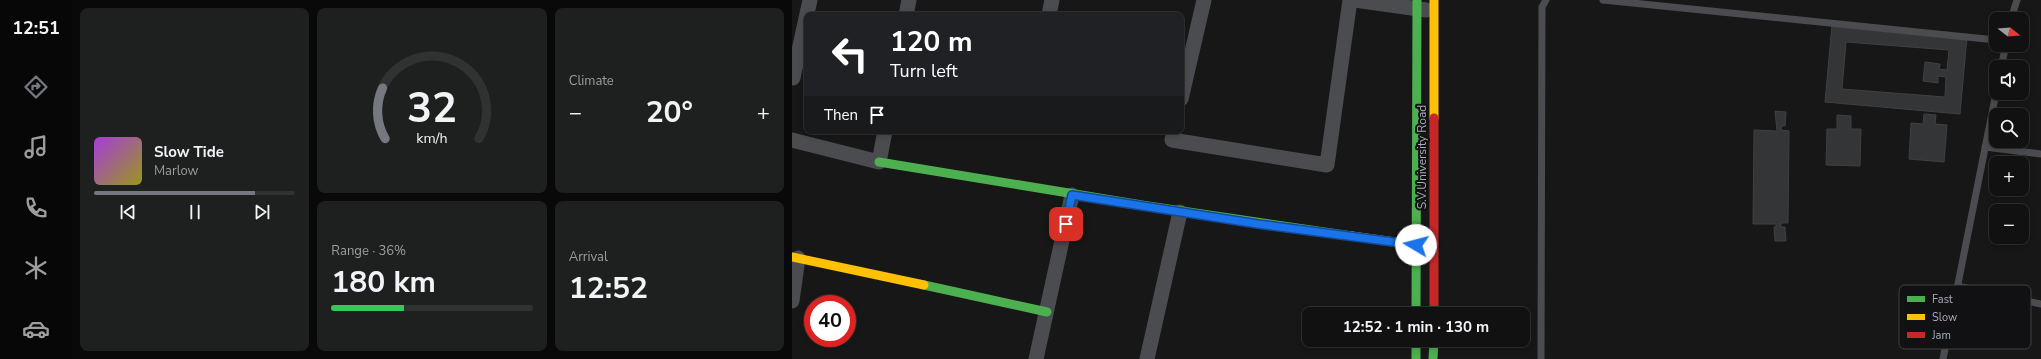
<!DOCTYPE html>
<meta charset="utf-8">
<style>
body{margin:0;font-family:"Nunito Sans",sans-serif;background:#1e1f1f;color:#f1f3f6;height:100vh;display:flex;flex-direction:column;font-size:15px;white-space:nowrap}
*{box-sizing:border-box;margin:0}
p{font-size:13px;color:#9c9d9f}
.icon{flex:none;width:22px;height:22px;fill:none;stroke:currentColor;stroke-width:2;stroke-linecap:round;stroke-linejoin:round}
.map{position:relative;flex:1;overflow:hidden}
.details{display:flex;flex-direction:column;gap:8px;padding:8px;background:#090909;width:720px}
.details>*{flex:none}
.top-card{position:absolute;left:12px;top:12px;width:380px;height:122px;border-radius:8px;box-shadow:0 2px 6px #0003,0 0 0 1px #303131;background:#202124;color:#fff;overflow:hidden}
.needle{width:26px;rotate:107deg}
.tools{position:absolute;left:1197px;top:12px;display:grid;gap:8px}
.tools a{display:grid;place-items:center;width:40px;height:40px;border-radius:8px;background:#111;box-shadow:0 2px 6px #0003,0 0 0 1px #303131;font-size:20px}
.speed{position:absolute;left:12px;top:295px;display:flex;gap:8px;font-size:20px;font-weight:700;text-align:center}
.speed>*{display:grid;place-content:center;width:52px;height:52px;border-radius:50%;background:#111;box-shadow:0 2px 6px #0003,0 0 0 1px #303131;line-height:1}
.speed .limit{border:6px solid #d22;background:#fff;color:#111}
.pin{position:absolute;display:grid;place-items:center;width:34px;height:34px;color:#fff;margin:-17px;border-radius:8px;box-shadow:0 2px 6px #0006}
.me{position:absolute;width:44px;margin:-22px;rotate:278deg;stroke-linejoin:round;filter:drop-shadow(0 0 3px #0008)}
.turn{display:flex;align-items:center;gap:14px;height:84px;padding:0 20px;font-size:18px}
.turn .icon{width:52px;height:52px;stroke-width:2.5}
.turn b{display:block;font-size:28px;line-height:34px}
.then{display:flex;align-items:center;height:38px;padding:0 20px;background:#0003;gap:8px;font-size:15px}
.big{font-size:30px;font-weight:700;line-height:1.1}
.details .widget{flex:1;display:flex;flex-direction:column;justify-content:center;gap:6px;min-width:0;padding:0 14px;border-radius:8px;background:#1e1f1f}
.details .dial{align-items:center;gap:0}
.dial svg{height:104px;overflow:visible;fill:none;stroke:#303131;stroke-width:7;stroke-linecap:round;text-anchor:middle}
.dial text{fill:#f1f3f6;stroke:none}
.song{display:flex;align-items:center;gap:12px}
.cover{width:48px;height:48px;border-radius:6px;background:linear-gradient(135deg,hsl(280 70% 55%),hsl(60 70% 35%))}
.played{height:4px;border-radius:2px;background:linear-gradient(90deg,#757880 80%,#303131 80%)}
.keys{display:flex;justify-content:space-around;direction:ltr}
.heat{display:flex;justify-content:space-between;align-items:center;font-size:22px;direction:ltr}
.charge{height:6px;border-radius:3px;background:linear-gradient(90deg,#34c759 36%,#303131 0)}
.details .tiles{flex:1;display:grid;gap:8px;grid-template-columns:repeat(3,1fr)}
.widget:first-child{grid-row:span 2}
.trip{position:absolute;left:510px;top:307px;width:228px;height:40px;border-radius:8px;background:#111;box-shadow:0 2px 6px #0003,0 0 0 1px #303131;font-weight:700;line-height:40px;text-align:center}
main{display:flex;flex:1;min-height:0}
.menu{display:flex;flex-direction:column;width:72px;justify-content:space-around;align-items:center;background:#070707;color:#9c9d9f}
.menu .icon{width:28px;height:28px}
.menu .active{color:#757880}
.menu b{font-size:18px;color:#f1f3f6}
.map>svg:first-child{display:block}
</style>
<main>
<nav class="menu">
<b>12:51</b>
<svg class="icon active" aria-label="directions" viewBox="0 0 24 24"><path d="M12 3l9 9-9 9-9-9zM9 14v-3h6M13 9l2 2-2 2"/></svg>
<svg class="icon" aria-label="music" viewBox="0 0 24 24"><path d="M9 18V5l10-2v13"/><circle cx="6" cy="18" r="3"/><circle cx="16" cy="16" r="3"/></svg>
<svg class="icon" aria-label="phone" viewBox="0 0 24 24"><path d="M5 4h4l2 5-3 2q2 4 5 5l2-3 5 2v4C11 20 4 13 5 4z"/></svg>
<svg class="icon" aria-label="climate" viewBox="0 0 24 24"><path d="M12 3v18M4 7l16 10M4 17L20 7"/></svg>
<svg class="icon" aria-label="car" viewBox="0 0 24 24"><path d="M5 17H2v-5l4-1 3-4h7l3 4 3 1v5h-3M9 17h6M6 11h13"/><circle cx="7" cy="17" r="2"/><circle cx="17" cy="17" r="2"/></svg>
</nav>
<section class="details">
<div class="tiles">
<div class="widget">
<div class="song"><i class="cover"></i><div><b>Slow Tide</b><p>Marlow</p></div></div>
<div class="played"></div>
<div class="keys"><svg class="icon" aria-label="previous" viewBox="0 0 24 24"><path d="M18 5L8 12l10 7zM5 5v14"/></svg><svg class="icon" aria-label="pause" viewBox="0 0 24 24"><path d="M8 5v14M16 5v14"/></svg><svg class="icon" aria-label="next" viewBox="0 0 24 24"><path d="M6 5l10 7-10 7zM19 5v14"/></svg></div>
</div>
<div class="widget dial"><svg viewBox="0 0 100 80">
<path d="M14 69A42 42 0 1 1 86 69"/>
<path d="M14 69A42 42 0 0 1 12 30" stroke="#757880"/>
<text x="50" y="56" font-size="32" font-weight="700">32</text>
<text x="50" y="72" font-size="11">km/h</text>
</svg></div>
<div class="widget"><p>Climate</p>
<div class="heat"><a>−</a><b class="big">20°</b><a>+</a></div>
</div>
<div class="widget"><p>Range · 36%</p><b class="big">180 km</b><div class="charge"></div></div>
<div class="widget"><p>Arrival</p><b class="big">12:52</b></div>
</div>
</section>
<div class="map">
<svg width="1249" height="359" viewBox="0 0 1249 359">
<rect width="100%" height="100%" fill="#171717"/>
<path fill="#343537" stroke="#3f4043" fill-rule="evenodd" d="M1040,25L1175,37L1168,114L1033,102ZM1054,42L1157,50L1155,70L1147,69L1148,64L1133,62L1131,81L1146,83V76L1154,77L1153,97L1050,89Z
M983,111L994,112L993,126H990L989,130L997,131L996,223H989V227H993L994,241H983L982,227H984V224H961L962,130L985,131Z
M1132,114L1144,115L1143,124L1155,125L1152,162L1117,159L1119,123L1131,124Z
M1045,115L1059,116V129H1069L1068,166L1034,165L1035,129H1045Z"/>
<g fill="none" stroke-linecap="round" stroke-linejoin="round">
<path stroke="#4b4c50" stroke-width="7" d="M811,0L1204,40
M1219,19L1225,0
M1209,67L1212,54L1211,45
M1193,147L1249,154
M1165,286L1249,304
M749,359L750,7L754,0
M1151,359L1204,93"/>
<path stroke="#4b4c50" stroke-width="15" d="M563,0L634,10
M114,15L117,0
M257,15L260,0
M1,78L18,0
M389,99L412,0
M382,131L380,140L535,165L558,0
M0,140L87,162L93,131
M0,301L6,258
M244,359L280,195
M355,359L388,212"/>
<path stroke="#4caf50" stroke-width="9" d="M87,162L356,206L560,236
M132,285L255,312
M624,314L625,0
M624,340V359
M641,359L642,340"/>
<path stroke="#ffc107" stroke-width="9" d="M642,0V118
M560,236L624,245
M0,257L132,285"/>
<path stroke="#c62828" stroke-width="9" d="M642,118V314"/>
</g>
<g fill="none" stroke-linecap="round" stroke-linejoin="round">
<g stroke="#114b97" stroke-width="10">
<path id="route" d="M274,224L280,195L466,224L624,245"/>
</g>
<use href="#route" stroke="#1a73e8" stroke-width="7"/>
</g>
<g text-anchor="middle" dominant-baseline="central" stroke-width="4" stroke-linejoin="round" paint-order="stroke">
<g font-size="12" fill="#a8adb8" stroke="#111113">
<text transform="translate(630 157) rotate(-90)">S.V.University Road</text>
</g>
</g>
<rect x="1107" y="285" width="132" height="64" rx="6" fill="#111113" stroke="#3e4045" stroke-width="1"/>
<rect x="1115" y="296" width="18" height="6" fill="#4caf50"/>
<rect x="1115" y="314" width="18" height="6" fill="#ffc107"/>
<rect x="1115" y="332" width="18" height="6" fill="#c62828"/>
<g font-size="11" fill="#a8adb8">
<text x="1140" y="303">Fast</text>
<text x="1140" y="321">Slow</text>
<text x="1140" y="339">Jam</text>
</g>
</svg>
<div class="tools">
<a><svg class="needle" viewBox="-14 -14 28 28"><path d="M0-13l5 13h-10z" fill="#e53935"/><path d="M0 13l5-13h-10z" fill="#9c9d9f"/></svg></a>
<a><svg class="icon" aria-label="sound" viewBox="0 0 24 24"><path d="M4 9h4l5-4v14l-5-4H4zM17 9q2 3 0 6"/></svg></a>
<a><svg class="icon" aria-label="search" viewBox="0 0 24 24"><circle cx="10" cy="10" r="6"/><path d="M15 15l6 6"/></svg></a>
<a>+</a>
<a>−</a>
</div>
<div class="speed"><div class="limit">40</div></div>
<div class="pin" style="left:274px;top:224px;background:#d93025"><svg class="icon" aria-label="arrive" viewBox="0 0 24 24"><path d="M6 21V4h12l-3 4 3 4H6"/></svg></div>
<svg class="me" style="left:624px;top:245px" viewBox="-20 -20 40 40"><circle r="19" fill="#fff"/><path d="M0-13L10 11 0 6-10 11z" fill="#1a73e8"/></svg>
<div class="trip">12:52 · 1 min · 130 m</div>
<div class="top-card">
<div class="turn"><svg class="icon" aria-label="left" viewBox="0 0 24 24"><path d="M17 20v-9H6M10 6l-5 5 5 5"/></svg><div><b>120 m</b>Turn left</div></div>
<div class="then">Then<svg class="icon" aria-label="arrive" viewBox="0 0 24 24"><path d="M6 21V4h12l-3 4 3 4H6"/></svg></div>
</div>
</div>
</main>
